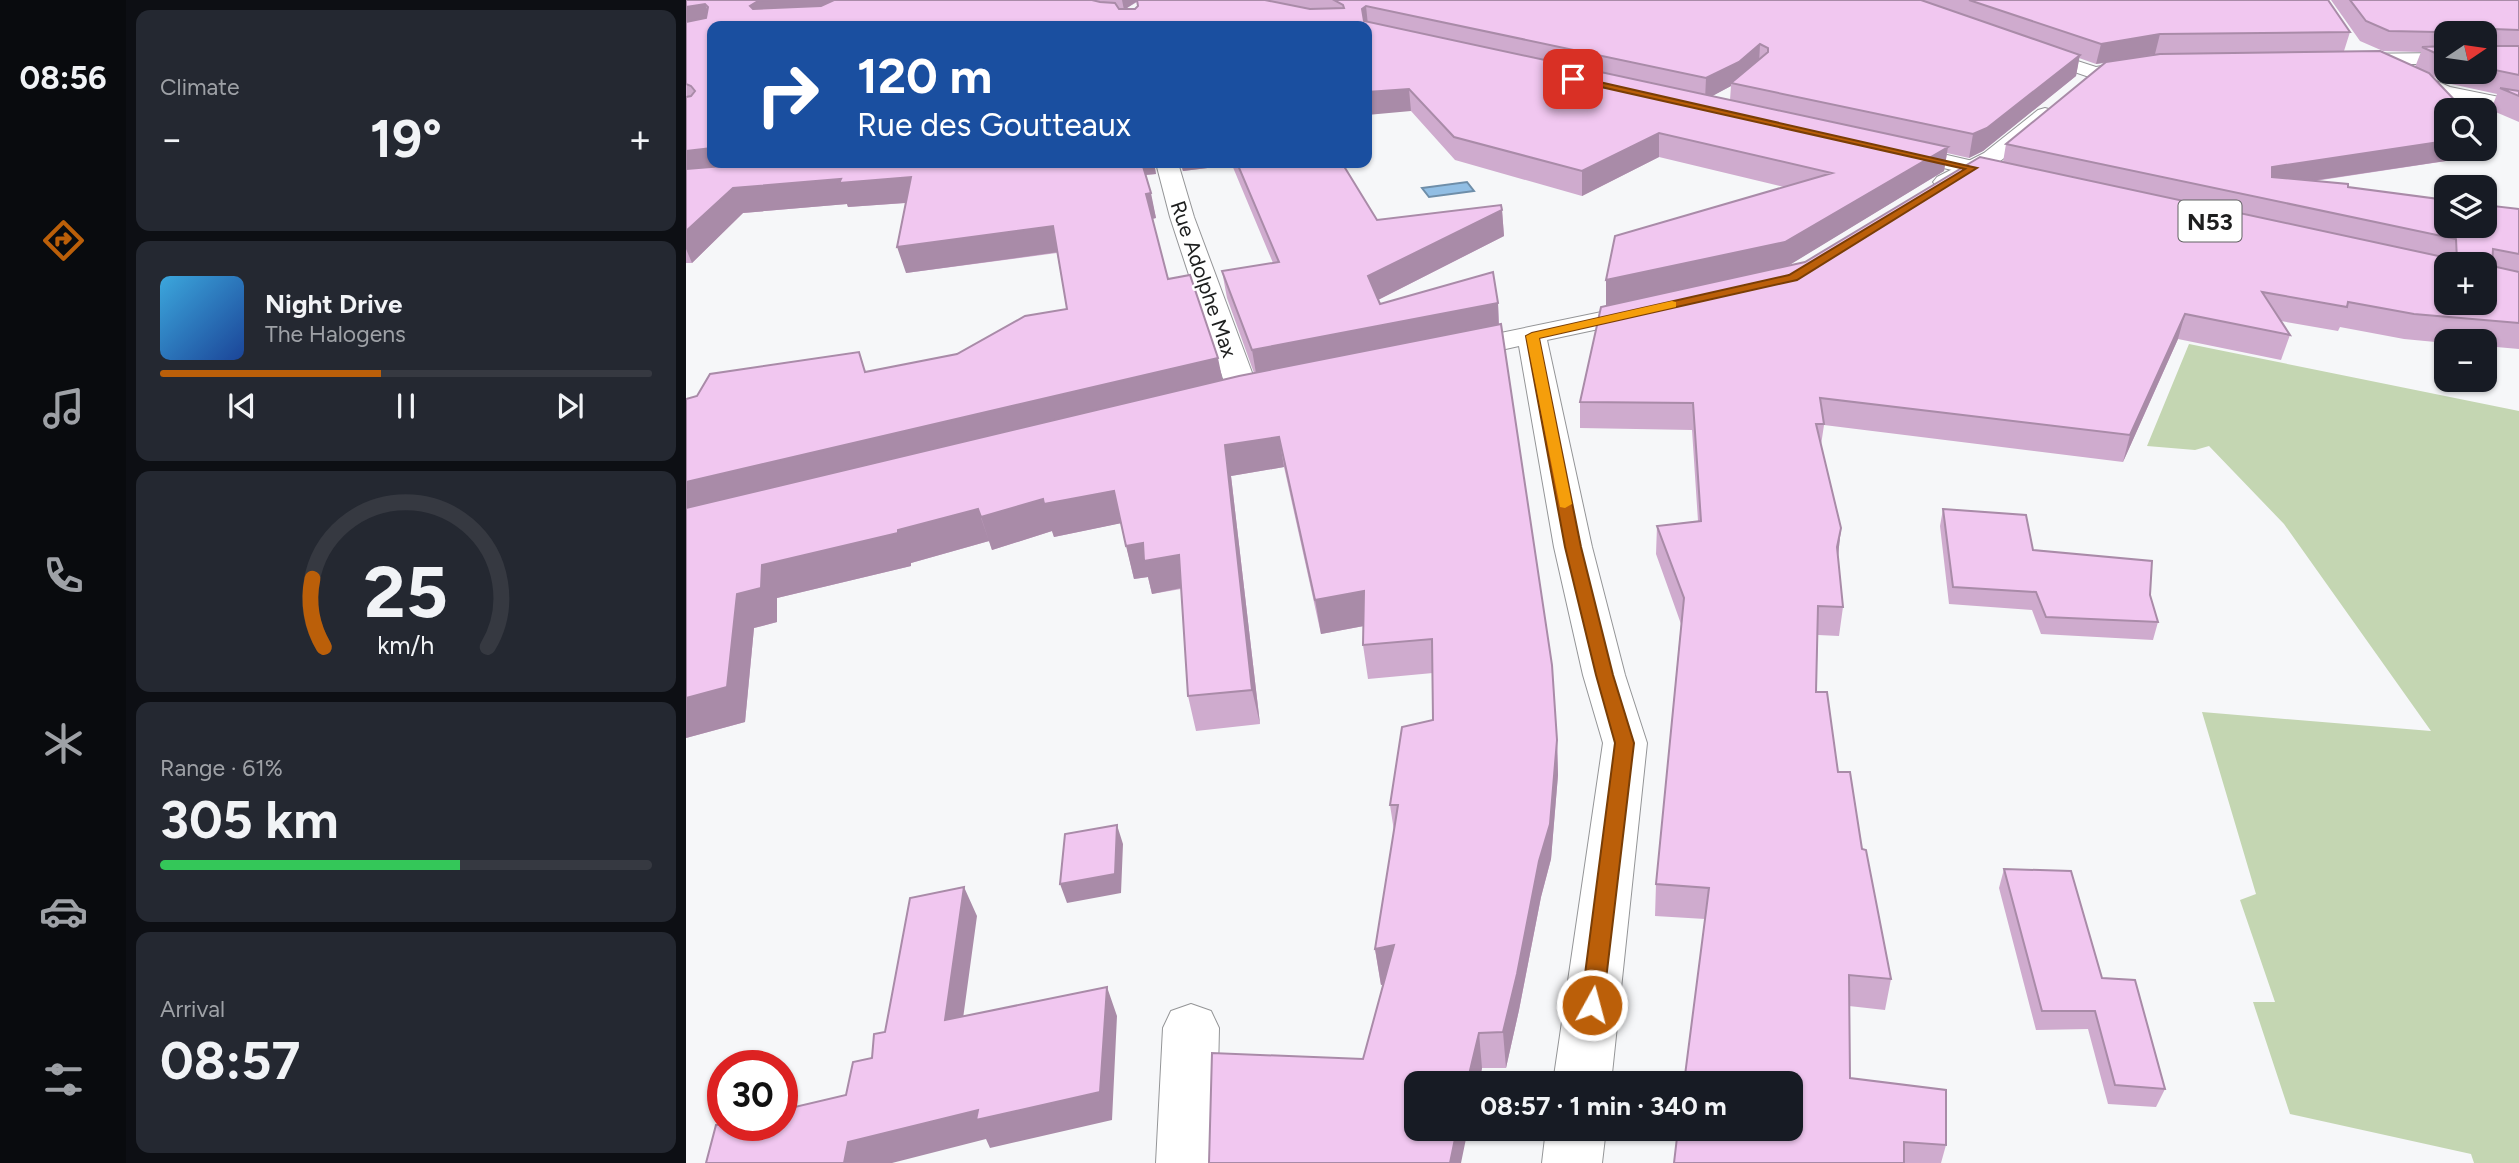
<!DOCTYPE html>
<meta charset="utf-8">
<style>
body{margin:0;font-family:Figtree,sans-serif;background:#242831;color:#f1f3f6;height:100vh;display:flex;flex-direction:column;font-size:26px;white-space:nowrap}
*{box-sizing:border-box;margin:0}
p{font-size:23px;color:#9ea1a6}
.icon{flex:none;width:38px;height:38px;fill:none;stroke:currentColor;stroke-width:2;stroke-linecap:round;stroke-linejoin:round}
.map{position:relative;flex:1;overflow:hidden}
.details{display:flex;flex-direction:column;gap:10px;padding:10px;background:#0d0f14;width:560px}
.details>*{flex:none}
.top-card{position:absolute;left:21px;top:21px;width:665px;height:147px;border-radius:14px;box-shadow:0 2px 5px #0004;background:#1a4fa0;color:#fff;overflow:hidden}
.needle{width:46px;rotate:77deg}
.fabs{position:absolute;left:1748px;top:21px;display:grid;gap:14px}
.fabs a{display:grid;place-items:center;width:63px;height:63px;border-radius:14px;background:#171b24;box-shadow:0 2px 5px #0004;font-size:35px}
.speed{position:absolute;left:21px;top:1050px;display:flex;gap:14px;font-size:35px;font-weight:700;text-align:center}
.speed>*{display:grid;place-content:center;width:91px;height:91px;border-radius:50%;background:#171b24;box-shadow:0 2px 5px #0004;line-height:1}
.speed .limit{border:10px solid #d22;background:#fff;color:#111}
.pin{position:absolute;display:grid;place-items:center;width:60px;height:60px;color:#fff;margin:-30px;border-radius:14px;box-shadow:0 4px 10px #0006}
.me{position:absolute;width:77px;margin:-38px;rotate:7deg;stroke-linejoin:round;filter:drop-shadow(0 0 5px #0008)}
.turn{display:flex;align-items:center;gap:24px;height:147px;padding:0 35px;font-size:32px}
.turn .icon{width:91px;height:91px;stroke-width:2.5}
.turn b{display:block;font-size:49px;line-height:60px}
.big{font-size:52px;font-weight:700;line-height:1.1}
.details .tile{flex:1;display:flex;flex-direction:column;justify-content:center;gap:10px;min-width:0;padding:0 24px;border-radius:14px;background:#242831}
.details .dial{align-items:center;gap:0}
.dial svg{height:182px;overflow:visible;fill:none;stroke:#363941;stroke-width:7;stroke-linecap:round;text-anchor:middle}
.dial text{fill:#f1f3f6;stroke:none}
.song{display:flex;align-items:center;gap:21px}
.cover{width:84px;height:84px;border-radius:10px;background:linear-gradient(135deg,hsl(200 70% 55%),hsl(220 70% 35%))}
.played{height:7px;border-radius:4px;background:linear-gradient(90deg,#bb5f09 45%,#363941 45%)}
.keys{display:flex;justify-content:space-around;direction:ltr}
.heat{display:flex;justify-content:space-between;align-items:center;font-size:38px;direction:ltr}
.charge{height:10px;border-radius:5px;background:linear-gradient(90deg,#34c759 61%,#363941 0)}
.trip{position:absolute;left:718px;top:1071px;width:399px;height:70px;border-radius:14px;background:#171b24;box-shadow:0 2px 5px #0004;font-weight:700;line-height:70px;text-align:center}
main{display:flex;flex:1;min-height:0}
.tabs{display:flex;flex-direction:column;width:126px;justify-content:space-around;align-items:center;background:#090b0e;color:#9ea1a6}
.tabs .icon{width:49px;height:49px}
.tabs .selected{color:#bb5f09}
.tabs b{font-size:32px;color:#f1f3f6}
.map>svg:first-child{display:block}
</style>
<main>
<nav class="tabs">
<b>08:56</b>
<svg class="icon selected" aria-label="directions" viewBox="0 0 24 24"><path d="M12 3l9 9-9 9-9-9zM9 14v-3h6M13 9l2 2-2 2"/></svg>
<svg class="icon" aria-label="music" viewBox="0 0 24 24"><path d="M9 18V5l10-2v13"/><circle cx="6" cy="18" r="3"/><circle cx="16" cy="16" r="3"/></svg>
<svg class="icon" aria-label="phone" viewBox="0 0 24 24"><path d="M5 4h4l2 5-3 2q2 4 5 5l2-3 5 2v4C11 20 4 13 5 4z"/></svg>
<svg class="icon" aria-label="climate" viewBox="0 0 24 24"><path d="M12 3v18M4 7l16 10M4 17L20 7"/></svg>
<svg class="icon" aria-label="car" viewBox="0 0 24 24"><path d="M5 17H2v-5l4-1 3-4h7l3 4 3 1v5h-3M9 17h6M6 11h13"/><circle cx="7" cy="17" r="2"/><circle cx="17" cy="17" r="2"/></svg>
<svg class="icon" aria-label="filters" viewBox="0 0 24 24"><path d="M4 7h16M4 17h16"/><circle cx="9" cy="7" r="2"/><circle cx="15" cy="17" r="2"/></svg>
</nav>
<section class="details">
<div class="tile"><p>Climate</p>
<div class="heat"><a>−</a><b class="big">19°</b><a>+</a></div>
</div>
<div class="tile">
<div class="song"><i class="cover"></i><div><b>Night Drive</b><p>The Halogens</p></div></div>
<div class="played"></div>
<div class="keys"><svg class="icon" aria-label="previous" viewBox="0 0 24 24"><path d="M18 5L8 12l10 7zM5 5v14"/></svg><svg class="icon" aria-label="pause" viewBox="0 0 24 24"><path d="M8 5v14M16 5v14"/></svg><svg class="icon" aria-label="next" viewBox="0 0 24 24"><path d="M6 5l10 7-10 7zM19 5v14"/></svg></div>
</div>
<div class="tile dial"><svg viewBox="0 0 100 80">
<path d="M14 69A42 42 0 1 1 86 69"/>
<path d="M14 69A42 42 0 0 1 9 39" stroke="#bb5f09"/>
<text x="50" y="56" font-size="32" font-weight="700">25</text>
<text x="50" y="72" font-size="11">km/h</text>
</svg></div>
<div class="tile"><p>Range · 61%</p><b class="big">305 km</b><div class="charge"></div></div>
<div class="tile"><p>Arrival</p><b class="big">08:57</b></div>
</section>
<div class="map">
<svg width="1833" height="1163" viewBox="0 0 1833 1163">
<rect width="100%" height="100%" fill="#f6f7f9"/>
<path fill="#c4d6b2" d="M1503,344L1833,411V1163H1788L1785,1154L1604,1114L1567,1002H1589L1554,900L1570,894L1516,712L1745,731L1598,524L1523,446L1509,450L1461,446Z"/>
<path fill="#91bee4" stroke="#6e8ea9" stroke-width="2" d="M781,182L788,191L743,197L736,188Z"/>
<g fill="none" stroke-linecap="round" stroke-linejoin="round">
<g stroke="#949597" stroke-width="2">
<path id="street" d="M1342,45L1410,67L1459,59L1468,65L1459,71L1409,79L1336,54L1333,50L1336,46Z
M1659,54L1760,53V64H1652L1650,60Z
M1715,66L1764,87L1833,101V113L1751,96L1708,76L1705,72L1708,68Z
M1359,108L1366,110L1369,114L1366,118C1343,138 1282,195 1251,187L1247,182L1251,177L1298,153L1352,110Z
M470,163H492L508,217L574,394L569,401L558,403L547,401L542,394L484,217Z
M964,302L974,304L978,310L974,316L861,340L906,547L939,675L961,743L925,1083H867L917,743L897,675L868,547L833,346L766,361L755,358L751,352L755,346L766,343Z
M505,1004L525,1011L533,1028L530,1163H470L477,1028L485,1011Z
M860,1129H920L916,1163H856Z"/>
</g>
<g stroke="#949597" stroke-width="2">
<path id="primary" d="M1209,143L1339,173L1343,178L1339,183L1331,185L1201,155L1198,150L1201,145Z"/>
</g>
<use href="#street" fill="#fff" fill-rule="evenodd"/>
<use href="#primary" fill="#fff" fill-rule="evenodd"/>
</g>
<path fill="#cfabce" fill-rule="evenodd" d="M0,0H1642L1664,32L1658,51L1729,67L1735,52L1697,51L1674,41L1645,0H1833V122L1805,110L1811,94L1765,84L1744,75L1760,149H1796L1793,156L1629,181L1662,187L1833,209V349L1799,346V341H1760V343L1718,339L1654,327L1652,331L1595,321L1604,335L1595,360L1492,339L1437,462L1138,425L1135,445L1155,528L1152,556L1157,607L1153,636L1132,635L1130,692L1152,772L1176,849L1205,979L1199,1010L1163,1006L1164,1078L1260,1145L1255,1163H988L1019,919L969,916L970,884L995,624L970,554L971,526L1012,521L1006,430L894,428V402L920,306V280L1098,187L973,157L896,196L769,160L725,111L681,26L26,163H468L470,174L460,175L470,218L466,219L482,279L536,380L568,373L541,298L536,271L587,263L546,165L497,171L494,163H659L656,164L691,220L816,210L818,236L692,300L694,304L812,303L813,325L871,740L872,775L865,859L855,897L833,1010L820,1068H796L793,1083H730L779,1142L677,1059L697,984L695,985L689,949L708,831L704,805L747,720V673L682,679L677,645L678,626L635,634L598,467L545,476L574,724L510,731L502,696L495,589L466,594L462,577L448,579L435,523L368,537L366,531L306,550L303,541L225,563V566L91,598V622L68,628L59,722L0,738V399L181,372L271,354L381,309L371,253L220,273V203L162,207L161,204L57,213L6,263H0ZM451,2L452,7L449,9H439ZM1760,33H1799V72H1760ZM1393,58L1410,64L1419,63L1320,144L1317,162L1119,262L1101,266L1258,171L1261,153L1283,158L1297,151L1390,76ZM1045,86L1044,100L1026,96Z
M1257,509L1347,550L1464,595L1472,622L1467,640L1355,634L1346,610L1263,604L1254,526Z
M1318,869L1416,978L1479,1089L1470,1107L1422,1104L1402,1029L1350,1030L1313,888Z"/>
<path fill="#a98ba8" d="M85,0H172L79,20L64,6L72,1Z
M436,0H453L438,10Z
M19,4L27,23L0,27V7Z
M680,6L682,25L678,26L676,9Z
M1474,34L1469,54L1410,64L1415,44Z
M1074,44L1073,64L1045,83V86L1019,100L1020,78Z
M1394,55L1390,76L1297,151L1283,158L1287,134Z
M723,89L725,111L681,115V92Z
M973,133V157L896,196V171Z
M1760,141V149H1796L1793,156L1579,188L1586,167Z
M1262,147L1258,171L1097,269L920,308V280Z
M26,148V163H143L0,175V151Z
M455,163H468L470,174L458,175Z
M495,163H546V165L497,171Z
M225,177L232,202L162,207L161,204L57,213L6,263L0,249V231L47,188L155,179Z
M465,193L470,218L465,219L460,194Z
M816,210L818,236L686,303L682,276Z
M367,226L373,252L220,273L211,247Z
M812,303L813,331L571,379L566,350Z
M1499,314L1492,339L1437,462L1444,435Z
M532,358L538,387L0,518V482Z
M593,437L598,467L545,476L574,724L566,690L539,445Z
M428,491L436,523L368,537L366,531L306,550L295,517L357,499Z
M292,509L303,541L225,563V566L91,598V622L68,628L59,722L0,738V698L51,594L76,565Z
M1155,528L1152,556L1151,547Z
M457,543L493,555L500,587L466,594L462,577L448,579L440,546Z
M678,591L683,625L635,634L629,600Z
M871,740L872,775L865,859L855,897L833,1010L820,1068L817,1032L853,861Z
M431,825L437,844L435,893L381,903L374,884Z
M278,887L291,916L273,1048L259,1020Z
M708,945L713,981L695,985L689,949Z
M421,987L431,1016L426,1120L304,1148L300,1139L206,1163H158L162,1142Z
M793,1033L796,1068L793,1083H781Z
M771,1129H782L775,1163H764Z"/>
<path fill="#f1c7f0" stroke="#a98ba8" stroke-width="2" fill-rule="evenodd" d="M0,0H85L72,1L64,6L67,9L135,6L148,0H406L414,2L429,3L433,9H449L452,6L451,0H579L624,9L658,8L657,5L648,0H1235L1394,55L1301,128L1287,134L1045,83L1082,52V48L1074,44L1053,62L1020,78L680,6L676,9L678,21L1262,147L1099,242L920,280L929,236L1146,173L973,133L896,171L768,137L723,89L681,92V26H26V148L0,151V97L5,96L9,91L5,86L0,84V22L20,18L22,7L19,4L0,7Z
M1283,0H1642L1664,32L1474,34L1415,44Z
M1664,0H1833V30L1807,29L1804,32V44L1807,46H1833V75L1799,68V33L1703,31L1680,21Z
M1760,46V58L1736,47Z
M1694,51L1743,73L1778,110H1760V141L1586,167V177L1662,184V187L1760,200V226H1799V205L1833,209V254L1807,249L1806,266L1833,272V323L1728,314L1662,302L1661,307L1576,292L1604,335L1499,314L1444,435L1134,398L1138,424H1130L1155,528L1151,547L1157,607L1132,606L1130,692H1141L1152,772H1164L1176,849L1180,850L1205,979L1163,975L1164,1078L1260,1090V1145L1218,1142V1163H988L992,1129H1104V1083H998L1023,888L970,884L998,598L971,526L1015,521L1007,403L894,402L915,307L1119,262L1294,157L1771,260L1770,239L1320,144L1420,62L1474,54ZM1760,264H1799V303H1760Z
M1814,88L1833,91V96Z
M75,163H456L465,193L460,194L482,279L504,275L532,358L0,482V399L11,396L24,374L173,352L179,372L271,354L339,316L381,309L367,226L211,247L225,177L153,183L155,179L47,188L0,231V169Z
M551,163H656L691,220L815,205L816,210L682,276L694,304L807,272L812,303L566,350L536,271L593,262Z
M815,324L866,665L871,740L864,824L853,861L831,974L817,1032L793,1033L781,1083H730V1129H771L764,1163H523L526,1053L677,1059L708,945L689,949L712,805H704L716,727L747,720L746,639L677,645L678,591L629,600L593,437L539,445L566,690L502,696L493,555L458,561L457,543L440,546L428,491L358,504L357,499L295,517L292,509L212,530V533L76,565L75,588L51,594L41,687L0,698V508L553,376Z
M1257,509L1340,515L1347,550L1466,561L1464,595L1472,622L1360,617L1350,592L1267,587Z
M431,825L429,874L374,884L379,834Z
M1318,869L1385,871L1416,978L1449,980L1479,1089L1429,1085L1409,1011H1356Z
M278,887L259,1020L421,987L414,1092L290,1120L292,1110L162,1142L158,1163H20L30,1125L37,1124V1125H96V1110L160,1095L167,1062L186,1058L188,1034L199,1032L224,898Z"/>
<path fill="#bb5f09" stroke="#7a3e06" stroke-width="2" d="M887,76L1291,168L1111,280L853,338L895,547L927,675L948,743L917,1005L914,1012L906,1014L898,1012L895,1005L929,743L910,675L879,547L840,336L846,333L1103,275L1279,169L884,80Z"/>
<path fill="#f59e0b" d="M986,301L990,302V307L853,338L886,504L879,508L874,507L840,336L846,333Z"/>
<g text-anchor="middle" dominant-baseline="central" stroke-width="5" stroke-linejoin="round" paint-order="stroke">
<g font-size="21" fill="#1d1e1e" stroke="#fff">
<text transform="translate(518 279) rotate(71)">Rue Adolphe Max</text>
</g>
<rect fill="#fff" stroke="#616262" stroke-width="2" x="1492.5" y="200.5" width="63" height="41" rx="5"/>
<g font-size="24" font-weight="bold" fill="#1d1e1e">
<text x="1524" y="221">N53</text>
</g>
</g>
</svg>
<div class="fabs">
<a><svg class="needle" viewBox="-14 -14 28 28"><path d="M0-13l5 13h-10z" fill="#e53935"/><path d="M0 13l5-13h-10z" fill="#9ea1a6"/></svg></a>
<a><svg class="icon" aria-label="search" viewBox="0 0 24 24"><circle cx="10" cy="10" r="6"/><path d="M15 15l6 6"/></svg></a>
<a><svg class="icon" aria-label="layers" viewBox="0 0 24 24"><path d="M12 4l9 5-9 5-9-5zM3 14l9 5 9-5"/></svg></a>
<a>+</a>
<a>−</a>
</div>
<div class="speed"><div class="limit">30</div></div>
<div class="pin" style="left:887px;top:79px;background:#d93025"><svg class="icon" aria-label="arrive" viewBox="0 0 24 24"><path d="M6 21V4h12l-3 4 3 4H6"/></svg></div>
<svg class="me" style="left:906px;top:1005px" viewBox="-20 -20 40 40"><circle r="17" fill="#bb5f09" stroke="#fff" stroke-width="3"/><path d="M0-11L8 9 0 5-8 9z" fill="#fff"/></svg>
<div class="trip">08:57 · 1 min · 340 m</div>
<div class="top-card">
<div class="turn"><svg class="icon" aria-label="right" viewBox="0 0 24 24"><path d="M7 20v-9h11M14 6l5 5-5 5"/></svg><div><b>120 m</b>Rue des Goutteaux</div></div>
</div>
</div>
</main>
